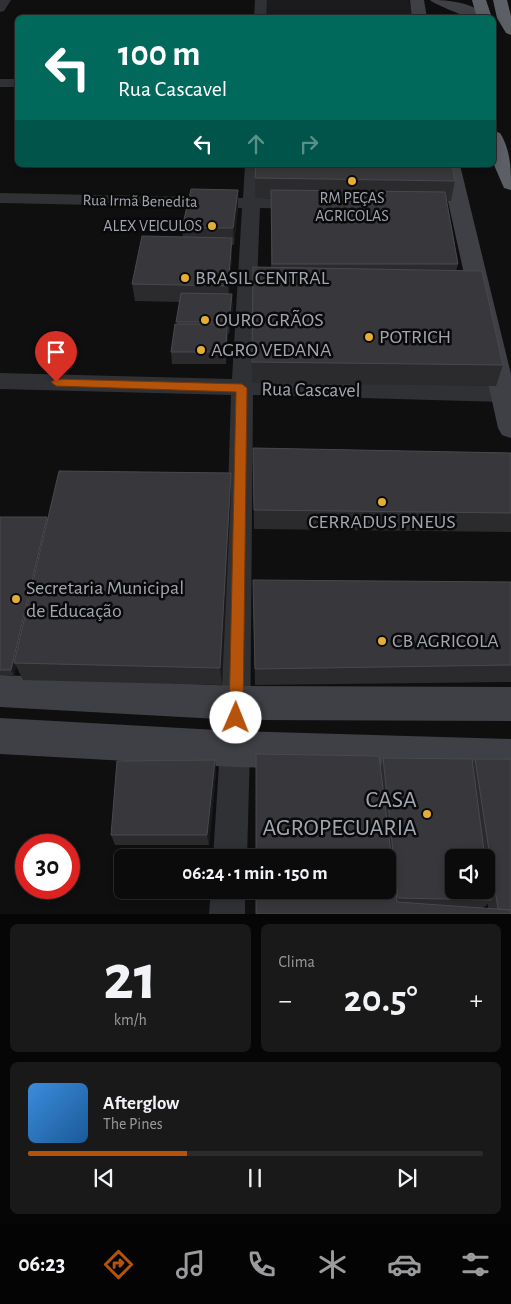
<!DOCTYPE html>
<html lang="pt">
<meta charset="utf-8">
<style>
body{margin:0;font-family:"Alegreya Sans",sans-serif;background:#19191a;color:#f1f3f6;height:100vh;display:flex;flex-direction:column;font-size:19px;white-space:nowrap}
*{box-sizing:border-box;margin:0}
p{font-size:16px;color:#9a9b9d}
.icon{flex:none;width:28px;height:28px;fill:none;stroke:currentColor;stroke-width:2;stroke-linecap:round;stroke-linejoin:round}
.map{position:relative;height:914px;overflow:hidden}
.sheet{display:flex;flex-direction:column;gap:10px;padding:10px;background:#060607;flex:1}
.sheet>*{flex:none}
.hud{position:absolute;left:15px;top:15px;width:481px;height:152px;border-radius:8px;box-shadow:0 2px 8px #0003,0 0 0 1px #2b2b2d;background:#00695c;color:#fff;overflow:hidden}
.buttons{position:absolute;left:445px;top:849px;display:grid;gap:10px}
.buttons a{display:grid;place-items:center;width:50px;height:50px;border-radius:8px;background:#0b0b0c;box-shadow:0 2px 8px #0003,0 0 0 1px #2b2b2d;font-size:25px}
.speed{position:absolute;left:15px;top:834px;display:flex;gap:10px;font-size:25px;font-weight:700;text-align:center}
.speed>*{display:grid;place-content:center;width:65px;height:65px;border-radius:50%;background:#0b0b0c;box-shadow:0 2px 8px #0003,0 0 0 1px #2b2b2d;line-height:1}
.speed .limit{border:8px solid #d22;background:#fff;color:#111}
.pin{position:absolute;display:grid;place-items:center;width:42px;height:42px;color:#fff;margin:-51px -21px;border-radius:50% 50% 50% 0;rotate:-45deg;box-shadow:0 0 5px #0007}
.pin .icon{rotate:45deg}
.me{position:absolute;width:55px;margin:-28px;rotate:1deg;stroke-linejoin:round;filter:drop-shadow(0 0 4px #0008)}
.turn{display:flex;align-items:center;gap:18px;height:105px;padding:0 20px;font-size:22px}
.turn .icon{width:65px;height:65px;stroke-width:2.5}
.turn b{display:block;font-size:35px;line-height:42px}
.lanes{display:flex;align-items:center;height:48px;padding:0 20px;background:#0003;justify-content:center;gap:25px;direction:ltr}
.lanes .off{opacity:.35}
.big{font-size:38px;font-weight:600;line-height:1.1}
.sheet .tile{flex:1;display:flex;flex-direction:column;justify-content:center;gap:8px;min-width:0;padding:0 18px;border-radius:8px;background:#19191a}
.sheet .dial{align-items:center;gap:0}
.dial b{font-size:65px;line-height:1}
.song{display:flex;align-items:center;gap:15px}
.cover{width:60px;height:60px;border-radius:8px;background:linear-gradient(135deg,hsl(210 70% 55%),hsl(210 70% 35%))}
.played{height:5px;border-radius:2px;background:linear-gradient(90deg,#b45309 35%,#2b2b2d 35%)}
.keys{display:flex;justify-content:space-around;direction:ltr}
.heat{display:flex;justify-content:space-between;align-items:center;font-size:28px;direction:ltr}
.sheet .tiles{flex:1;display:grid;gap:10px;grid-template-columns:1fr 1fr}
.tile:last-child{grid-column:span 2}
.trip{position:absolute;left:114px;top:849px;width:282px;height:50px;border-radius:8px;background:#0b0b0c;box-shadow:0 2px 8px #0003,0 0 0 1px #2b2b2d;font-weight:600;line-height:50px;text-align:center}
.dock{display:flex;height:80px;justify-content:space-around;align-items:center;background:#040405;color:#9a9b9d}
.dock .icon{width:35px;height:35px}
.dock .current{color:#b45309}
.dock b{font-size:22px;color:#f1f3f6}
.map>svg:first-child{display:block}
</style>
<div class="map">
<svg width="511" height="914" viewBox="0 0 511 914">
<rect width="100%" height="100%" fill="#0f0f10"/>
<path fill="#1b1b1d" d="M266,0H409L413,17L266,18Z"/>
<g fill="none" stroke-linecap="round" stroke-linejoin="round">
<path fill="#303135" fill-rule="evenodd" d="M0,0H11L4,11L0,12Z
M255,0H267L266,18H254Z
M0,79H18V87H0Z
M245,165H261L260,198L302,199L308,200L311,204L308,208L302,209L260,208L253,380L503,386L511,388V399L503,402L253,395L250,749L247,858H213L220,749L231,395L0,389V373L232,379L242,208L0,203V193L243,198Z
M211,890H245V914H209Z"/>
<path fill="#3e4045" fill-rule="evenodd" d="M410,0H424L427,18H412Z
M430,0C449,0 474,2 488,18C482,18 473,19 467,17C462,15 432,3 430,0Z
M440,165H460L511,374V438L502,435L498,428Z
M0,675L236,686L511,687V721L236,720L0,707Z
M0,718L235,731L511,739V775L235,767L0,754Z"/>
<path fill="#5d5f66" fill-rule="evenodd" d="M472,0H486L492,18H477Z
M493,0H507L511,16V35L506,33L497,18Z
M494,131L500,133C511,150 511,170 511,190L504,188L494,165Z"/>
</g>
<path fill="#2b2b2e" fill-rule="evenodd" d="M255,178L455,181L451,201H447L458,264L456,271L503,365L496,386L252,383V362L271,267V198H255Z
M238,190V207L234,245H232V254L229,294L233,306L229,334H228L226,364H172L171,352L177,324L179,302L135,301L132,284L183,237L182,228Z
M253,448L511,453V532L254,529Z
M231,493L222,685L23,680L16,666L14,675H0V517H47L48,520Z
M511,582V682L255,685L253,598Z
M383,758L472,763L475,759L511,914H256L381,766ZM454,858H486V890ZM488,904V909L483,908Z
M215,760L216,772L209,845H115L111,835Z"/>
<path fill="#1a1a1c" d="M238,190V207L234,245L233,228Z
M232,238V254L229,303L228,286Z
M232,294L233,306L229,334V322Z
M227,324L228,337L226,364V352Z
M231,473V493L222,685L220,668Z
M47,517L49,523L14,663L16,666L14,675L11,670Z
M215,760L216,772L209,845L207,835Z"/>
<path fill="#38383c" stroke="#48494e" d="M256,165H452L455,181L255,178Z
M191,189L238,190L233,228H182Z
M271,190L445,192L458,264H272Z
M142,236L232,238L228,286L132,284Z
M253,267L482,271L503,365L252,362Z
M181,293L232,294L229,322H176Z
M175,324H227L226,352H171Z
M253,448L511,453V513L254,510Z
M59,471L231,473L220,668L14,663Z
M0,517H47L11,670H0Z
M253,580L511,582V665L255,669Z
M256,754L379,756L397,902L511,910V914H256V890H388V858H256Z
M383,758L472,759L485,858H454V890H486V864L491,900L398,898Z
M475,759H511V910L498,909Z
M215,760L207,835H111L117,761Z"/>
<path fill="#b45309" stroke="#753606" d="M56,379L242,384L247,388L243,718L241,723L236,725L231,723L229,718L236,392L56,386L51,382Z"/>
<g fill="#e4ad33" stroke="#0a0a0b" stroke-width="2">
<circle cx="352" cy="181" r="5"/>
<circle cx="212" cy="226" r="5"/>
<circle cx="185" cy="278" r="5"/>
<circle cx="205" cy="320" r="5"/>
<circle cx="369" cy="337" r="5"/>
<circle cx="201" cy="350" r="5"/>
<circle cx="382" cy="502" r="5"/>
<circle cx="16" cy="599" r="5"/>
<circle cx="382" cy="641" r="5"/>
<circle cx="427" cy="814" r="5"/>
</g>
<g text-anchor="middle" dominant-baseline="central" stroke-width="5" stroke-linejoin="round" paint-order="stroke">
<g font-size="16" fill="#a1a5b0" stroke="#0a0a0b">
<text x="352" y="198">RM PEÇAS<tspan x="352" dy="18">AGRICOLAS</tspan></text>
<text x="202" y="226" text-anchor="end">ALEX VEICULOS</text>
</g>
<g font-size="16" fill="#a1a5b0" stroke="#0a0a0b">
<text transform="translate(140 201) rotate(1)">Rua Irmã Benedita</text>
</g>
<g font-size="20" fill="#a1a5b0" stroke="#0a0a0b" text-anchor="start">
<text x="195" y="278">BRASIL CENTRAL</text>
<text x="215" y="320">OURO GRÃOS</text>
<text x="379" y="337">POTRICH</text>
<text x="211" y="350">AGRO VEDANA</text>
<text x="382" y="522" text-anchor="middle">CERRADUS PNEUS</text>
<text x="26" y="588">Secretaria Municipal<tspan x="26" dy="23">de Educação</tspan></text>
<text x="392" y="641">CB AGRICOLA</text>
</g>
<g font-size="20" fill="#a1a5b0" stroke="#0a0a0b">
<text transform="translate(311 390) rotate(1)">Rua Cascavel</text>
</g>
<g font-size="24" fill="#a1a5b0" stroke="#0a0a0b" text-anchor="end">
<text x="417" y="800">CASA<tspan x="417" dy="28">AGROPECUARIA</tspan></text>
</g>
</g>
</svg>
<div class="buttons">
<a><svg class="icon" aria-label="sound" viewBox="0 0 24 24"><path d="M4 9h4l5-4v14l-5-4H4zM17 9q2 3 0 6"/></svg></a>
</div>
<div class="speed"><div class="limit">30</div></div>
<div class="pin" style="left:56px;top:382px;background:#d93025"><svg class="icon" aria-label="arrive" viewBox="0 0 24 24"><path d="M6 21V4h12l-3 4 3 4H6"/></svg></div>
<svg class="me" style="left:236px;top:718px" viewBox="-20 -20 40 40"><circle r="19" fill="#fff"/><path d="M0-13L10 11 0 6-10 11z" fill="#b45309"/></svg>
<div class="trip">06:24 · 1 min · 150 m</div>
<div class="hud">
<div class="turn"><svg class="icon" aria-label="left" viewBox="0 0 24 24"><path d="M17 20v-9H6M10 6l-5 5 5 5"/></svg><div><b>100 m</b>Rua Cascavel</div></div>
<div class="lanes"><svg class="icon" aria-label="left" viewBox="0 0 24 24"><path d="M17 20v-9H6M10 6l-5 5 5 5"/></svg><svg class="icon off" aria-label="ahead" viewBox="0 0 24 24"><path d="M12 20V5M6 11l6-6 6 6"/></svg><svg class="icon off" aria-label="right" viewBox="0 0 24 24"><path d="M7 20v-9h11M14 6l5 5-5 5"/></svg></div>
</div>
</div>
<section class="sheet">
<div class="tiles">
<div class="tile dial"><b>21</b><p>km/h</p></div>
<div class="tile"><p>Clima</p>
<div class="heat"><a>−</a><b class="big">20.5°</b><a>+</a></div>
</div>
<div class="tile">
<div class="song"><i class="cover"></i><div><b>Afterglow</b><p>The Pines</p></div></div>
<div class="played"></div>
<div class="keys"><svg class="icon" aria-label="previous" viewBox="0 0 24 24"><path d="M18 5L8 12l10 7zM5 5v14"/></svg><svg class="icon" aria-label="pause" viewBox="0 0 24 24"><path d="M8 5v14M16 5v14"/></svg><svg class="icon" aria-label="next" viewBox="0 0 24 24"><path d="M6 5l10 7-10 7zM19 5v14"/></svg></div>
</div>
</div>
</section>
<nav class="dock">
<b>06:23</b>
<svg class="icon current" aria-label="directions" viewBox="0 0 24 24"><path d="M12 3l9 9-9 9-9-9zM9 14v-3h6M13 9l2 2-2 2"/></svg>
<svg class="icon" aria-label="music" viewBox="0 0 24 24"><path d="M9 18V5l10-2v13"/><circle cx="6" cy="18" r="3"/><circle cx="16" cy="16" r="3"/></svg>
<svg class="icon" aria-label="phone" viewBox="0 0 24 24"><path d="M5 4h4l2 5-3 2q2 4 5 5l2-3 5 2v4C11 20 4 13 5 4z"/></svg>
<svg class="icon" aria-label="climate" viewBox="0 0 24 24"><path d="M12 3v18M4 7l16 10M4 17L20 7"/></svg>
<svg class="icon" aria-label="car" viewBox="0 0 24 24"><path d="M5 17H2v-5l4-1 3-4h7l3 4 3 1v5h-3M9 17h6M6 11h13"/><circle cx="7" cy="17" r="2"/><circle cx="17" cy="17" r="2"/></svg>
<svg class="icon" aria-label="filters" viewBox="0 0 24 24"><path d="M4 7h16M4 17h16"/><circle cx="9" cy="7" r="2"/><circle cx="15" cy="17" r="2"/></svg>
</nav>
